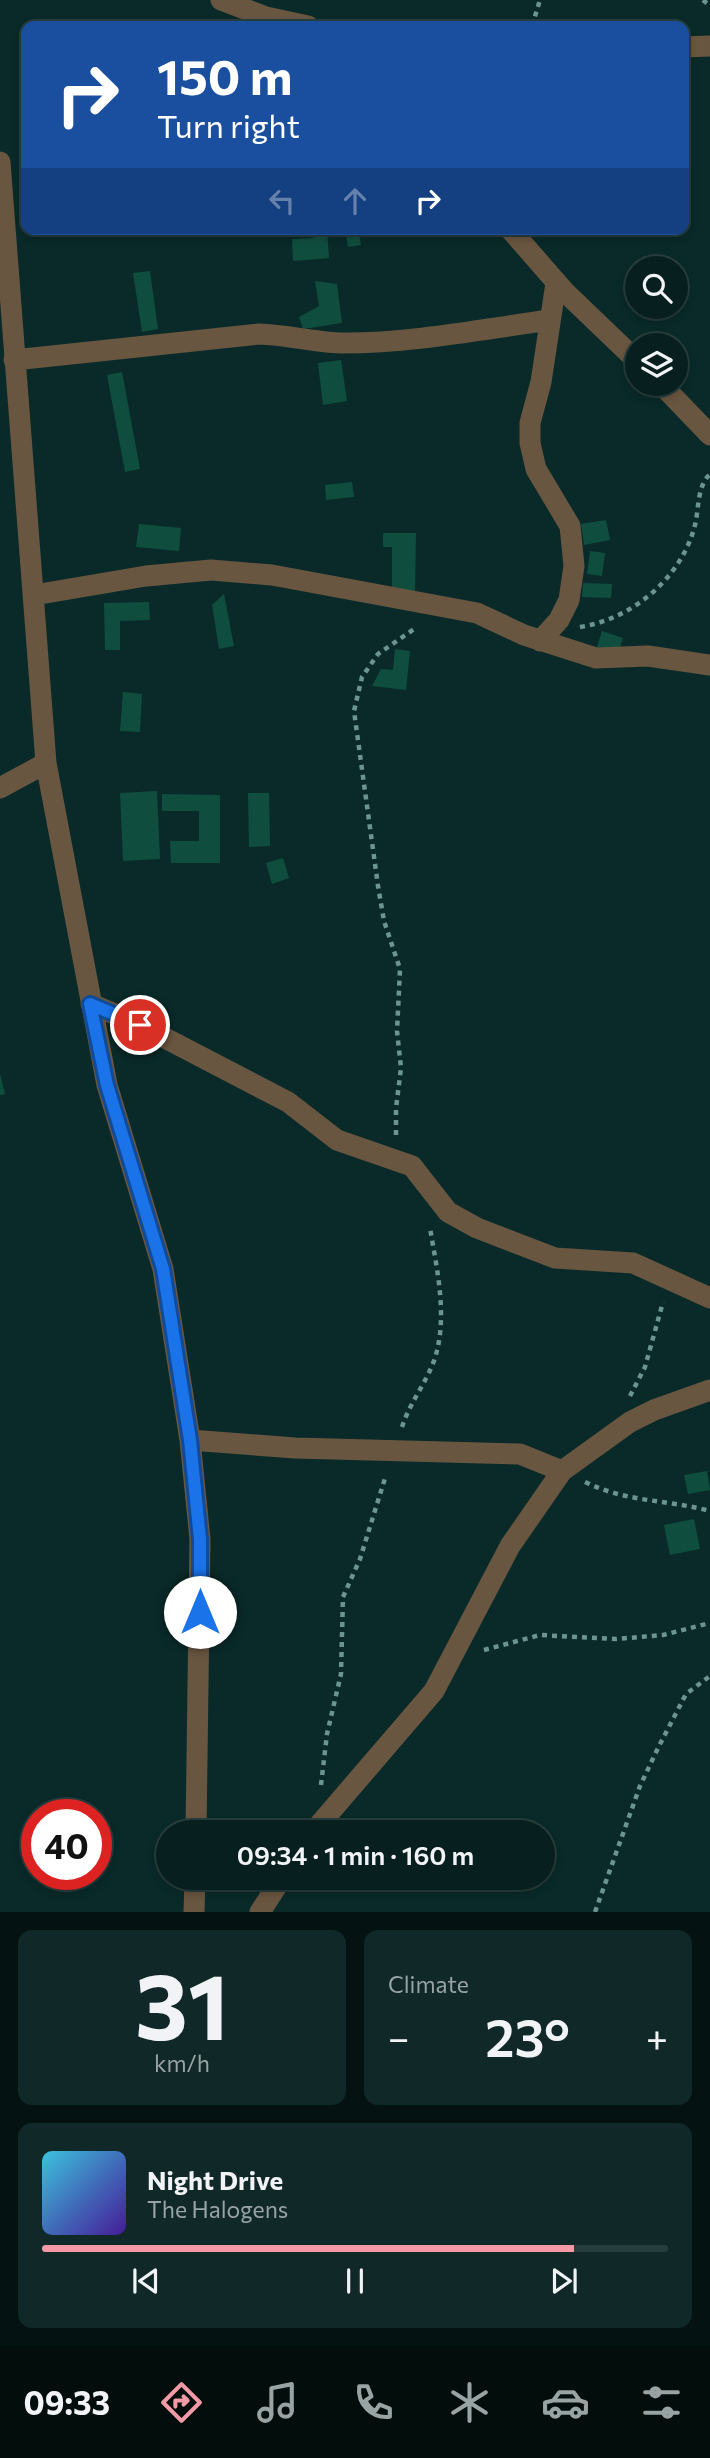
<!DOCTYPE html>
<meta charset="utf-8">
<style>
body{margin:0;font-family:Commissioner,sans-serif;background:#102828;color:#f1f3f6;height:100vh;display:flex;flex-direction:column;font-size:26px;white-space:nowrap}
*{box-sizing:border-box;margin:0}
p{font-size:23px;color:#98a3a4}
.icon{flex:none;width:38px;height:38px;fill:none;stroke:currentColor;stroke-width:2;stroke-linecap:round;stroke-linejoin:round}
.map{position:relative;height:1912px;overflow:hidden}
.side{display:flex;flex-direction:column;gap:18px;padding:18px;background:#041211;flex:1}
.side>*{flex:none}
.hud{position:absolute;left:21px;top:21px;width:668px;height:214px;border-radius:14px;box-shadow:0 4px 10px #0003,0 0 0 2px #283e3d;background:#1a4fa0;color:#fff;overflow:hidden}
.tools{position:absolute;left:625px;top:256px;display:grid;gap:14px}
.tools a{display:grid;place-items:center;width:63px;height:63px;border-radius:50%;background:#07201f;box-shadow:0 4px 10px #0003,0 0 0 2px #283e3d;font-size:35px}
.speed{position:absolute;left:21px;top:1799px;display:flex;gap:14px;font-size:35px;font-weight:700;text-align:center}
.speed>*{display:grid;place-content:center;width:91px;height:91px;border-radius:50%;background:#07201f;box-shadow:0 4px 10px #0003,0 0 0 2px #283e3d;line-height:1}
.speed .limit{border:10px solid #d22;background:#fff;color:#111}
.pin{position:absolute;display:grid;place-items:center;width:60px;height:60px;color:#fff;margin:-30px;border:4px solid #fff;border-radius:50%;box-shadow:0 2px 7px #0007}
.me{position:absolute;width:77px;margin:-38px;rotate:0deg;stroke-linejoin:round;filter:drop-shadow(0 0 5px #0008)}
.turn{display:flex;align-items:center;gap:24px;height:147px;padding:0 21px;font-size:32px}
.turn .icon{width:91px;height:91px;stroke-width:2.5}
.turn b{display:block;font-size:49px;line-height:60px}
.lanes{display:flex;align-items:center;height:66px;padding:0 21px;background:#0003;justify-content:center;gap:35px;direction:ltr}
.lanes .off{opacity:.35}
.big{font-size:52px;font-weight:600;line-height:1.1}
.side .tile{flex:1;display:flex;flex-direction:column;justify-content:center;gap:10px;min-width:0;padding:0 24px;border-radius:14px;background:#102828}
.side .dial{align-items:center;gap:0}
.dial b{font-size:91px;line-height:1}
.song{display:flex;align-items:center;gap:21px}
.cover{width:84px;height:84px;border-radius:10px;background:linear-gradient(135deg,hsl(190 70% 55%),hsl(260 70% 35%))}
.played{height:7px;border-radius:4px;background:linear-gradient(90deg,#f49aa6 85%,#283e3d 85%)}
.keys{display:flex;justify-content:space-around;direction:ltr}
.heat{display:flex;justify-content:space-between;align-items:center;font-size:38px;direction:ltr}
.side .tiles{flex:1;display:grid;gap:18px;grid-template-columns:1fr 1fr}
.tile:last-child{grid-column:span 2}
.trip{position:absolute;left:156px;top:1820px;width:399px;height:70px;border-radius:35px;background:#07201f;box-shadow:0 4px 10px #0003,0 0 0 2px #283e3d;font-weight:600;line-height:70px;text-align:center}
.tabs{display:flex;height:112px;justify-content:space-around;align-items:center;background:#030d0c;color:#98a3a4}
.tabs .icon{width:49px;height:49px}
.tabs .selected{color:#f49aa6}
.tabs b{font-size:32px;color:#f1f3f6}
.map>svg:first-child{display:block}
</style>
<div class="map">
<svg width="710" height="1912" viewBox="0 0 710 1912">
<rect width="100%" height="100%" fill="#092a29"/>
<path fill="#0f4e3e" d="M312,229H327L329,258L293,261L292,239L313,238Z
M345,229H358L361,245L348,247Z
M150,271L158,329L142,332L133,273Z
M315,281L337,284L342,323L303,329L299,317L319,306Z
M341,360L347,401L323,405L318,363Z
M122,372L140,469L125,472L107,375Z
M352,482L354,497L326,500L325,485Z
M606,520L610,540L584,545L581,524Z
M139,524L181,528L179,551L136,547Z
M383,533H416L415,591H392V547H383Z
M590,551L605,553L602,576L587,574Z
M583,583L612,584L611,598L582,597Z
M224,594L234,646L219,649L212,605Z
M149,602L150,620L120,621V650H105L104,603Z
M602,631L623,638L618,654L597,647Z
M395,649L410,651L406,690L372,686L381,669L393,670Z
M123,692L142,694L140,732L120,731Z
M157,791L160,859L123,861L120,793Z
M248,793H269L270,846L249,847Z
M162,794L220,795V863H171L170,841H199V811H162Z
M283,858L289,878L272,884L266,863Z
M0,1074L5,1094L0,1095Z
M707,1471L710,1490L688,1494L684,1475Z
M694,1519L700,1549L670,1555L664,1525Z
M358,1818L385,1832H350Z"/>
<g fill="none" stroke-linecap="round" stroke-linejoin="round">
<path stroke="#6c9592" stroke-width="4.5" stroke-dasharray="5 5" stroke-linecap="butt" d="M703,0L710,6
M532,26L540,0
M580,627C633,619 682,577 695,525C699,509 697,486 710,474
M396,1135V1108L401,1068L397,1031L400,969L384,921L378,886L354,711L362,677L378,654L417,627
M630,1396L645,1367L663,1302
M402,1427C410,1402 427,1382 435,1358C448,1316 437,1270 430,1228
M585,1482C629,1503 665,1499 710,1511
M484,1650L540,1635L616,1639L663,1635L710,1623
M321,1785L327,1734L341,1674L343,1597L360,1559L386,1475
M595,1912L640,1786L659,1746L686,1694L710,1676"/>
<path stroke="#695640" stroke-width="21" d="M221,0L266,17L308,26
M684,47L710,46
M0,162L46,763L107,1085L163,1269L190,1440L200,1539L196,1832
M510,229L564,291L637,361
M14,360L259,334C290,335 316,343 345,343C413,343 483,329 550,320
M660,383L710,435
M34,595L146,576L211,570L272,575L477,613L524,635L596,658L648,656L710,665
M540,641L559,620L569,600L574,566L570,526L536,469L530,443V423L541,382L556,283
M0,788L46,763
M91,1004L140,1025L288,1102L337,1140L412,1166L448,1212L477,1228L555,1258L633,1263L710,1298
M190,1440L295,1448L520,1454L562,1471
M313,1832L434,1691L510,1546L562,1471L630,1422L654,1410L710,1390
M194,1912L195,1878
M260,1912L282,1878"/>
</g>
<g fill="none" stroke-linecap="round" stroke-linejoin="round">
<g stroke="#114b97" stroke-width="18">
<path id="route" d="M140,1025L90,1004L107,1085L163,1269L190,1440L200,1539V1612"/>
</g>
<use href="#route" stroke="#1a73e8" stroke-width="12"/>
</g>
</svg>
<div class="tools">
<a><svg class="icon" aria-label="search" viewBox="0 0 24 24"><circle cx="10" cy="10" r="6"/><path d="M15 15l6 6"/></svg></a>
<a><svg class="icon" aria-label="layers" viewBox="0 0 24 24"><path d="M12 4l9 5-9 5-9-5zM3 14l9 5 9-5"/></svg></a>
</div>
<div class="speed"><div class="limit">40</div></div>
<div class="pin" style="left:140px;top:1025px;background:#d93025"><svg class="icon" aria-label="arrive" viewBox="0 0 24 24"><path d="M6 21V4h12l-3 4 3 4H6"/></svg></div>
<svg class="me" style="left:200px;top:1612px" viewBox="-20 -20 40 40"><circle r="19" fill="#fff"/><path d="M0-13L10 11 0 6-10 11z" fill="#1a73e8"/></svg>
<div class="trip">09:34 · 1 min · 160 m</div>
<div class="hud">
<div class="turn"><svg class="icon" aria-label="right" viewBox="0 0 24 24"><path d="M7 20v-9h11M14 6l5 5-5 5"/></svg><div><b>150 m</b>Turn right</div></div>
<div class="lanes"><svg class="icon off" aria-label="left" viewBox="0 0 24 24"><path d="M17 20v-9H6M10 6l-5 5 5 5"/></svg><svg class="icon off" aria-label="ahead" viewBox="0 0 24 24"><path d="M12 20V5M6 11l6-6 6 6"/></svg><svg class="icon" aria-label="right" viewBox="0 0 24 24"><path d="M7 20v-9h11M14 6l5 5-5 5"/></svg></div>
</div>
</div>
<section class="side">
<div class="tiles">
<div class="tile dial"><b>31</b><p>km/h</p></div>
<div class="tile"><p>Climate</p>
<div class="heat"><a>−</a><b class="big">23°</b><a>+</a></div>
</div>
<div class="tile">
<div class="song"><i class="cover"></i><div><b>Night Drive</b><p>The Halogens</p></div></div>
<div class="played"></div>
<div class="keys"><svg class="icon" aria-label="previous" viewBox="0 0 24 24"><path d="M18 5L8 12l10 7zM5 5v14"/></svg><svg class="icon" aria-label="pause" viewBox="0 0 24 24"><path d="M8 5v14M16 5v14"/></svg><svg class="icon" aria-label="next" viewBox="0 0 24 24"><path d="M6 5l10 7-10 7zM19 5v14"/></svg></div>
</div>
</div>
</section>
<nav class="tabs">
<b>09:33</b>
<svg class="icon selected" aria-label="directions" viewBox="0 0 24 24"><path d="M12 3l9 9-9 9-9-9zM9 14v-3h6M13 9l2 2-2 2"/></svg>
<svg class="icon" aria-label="music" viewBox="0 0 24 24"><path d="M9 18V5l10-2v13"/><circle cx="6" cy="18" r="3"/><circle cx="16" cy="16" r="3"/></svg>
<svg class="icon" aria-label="phone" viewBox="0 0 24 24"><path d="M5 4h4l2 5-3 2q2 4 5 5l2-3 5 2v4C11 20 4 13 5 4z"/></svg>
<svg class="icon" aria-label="climate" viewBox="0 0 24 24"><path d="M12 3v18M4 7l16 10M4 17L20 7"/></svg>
<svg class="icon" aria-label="car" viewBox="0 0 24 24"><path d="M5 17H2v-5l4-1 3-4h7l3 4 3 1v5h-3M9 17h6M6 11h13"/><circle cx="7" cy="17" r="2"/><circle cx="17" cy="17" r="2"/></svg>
<svg class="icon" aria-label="filters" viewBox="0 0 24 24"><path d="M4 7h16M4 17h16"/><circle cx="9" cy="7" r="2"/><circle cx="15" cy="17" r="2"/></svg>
</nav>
